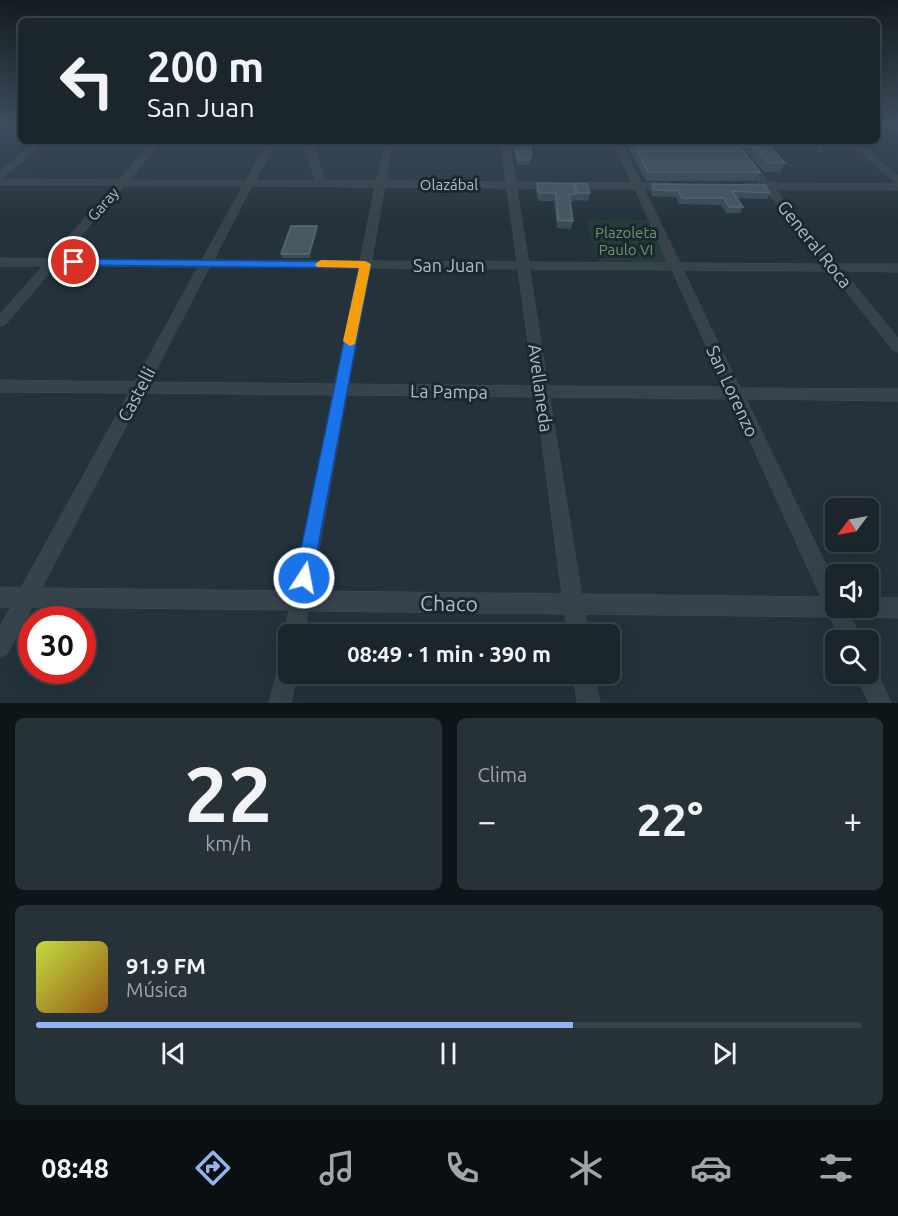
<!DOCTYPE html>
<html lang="es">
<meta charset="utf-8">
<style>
body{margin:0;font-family:Ubuntu,sans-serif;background:#273238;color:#f1f3f6;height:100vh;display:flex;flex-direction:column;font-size:22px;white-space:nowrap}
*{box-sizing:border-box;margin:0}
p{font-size:20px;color:#9fa5a9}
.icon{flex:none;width:33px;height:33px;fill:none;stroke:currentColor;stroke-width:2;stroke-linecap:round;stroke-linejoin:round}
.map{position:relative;height:703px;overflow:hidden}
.drawer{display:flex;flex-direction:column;gap:15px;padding:15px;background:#0e1518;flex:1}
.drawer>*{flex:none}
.hud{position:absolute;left:18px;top:18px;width:862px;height:126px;border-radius:9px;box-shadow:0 6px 24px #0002,0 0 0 2px #384348;background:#1a262c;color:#f1f3f6;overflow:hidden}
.needle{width:39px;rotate:238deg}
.tools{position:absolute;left:825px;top:498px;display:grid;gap:12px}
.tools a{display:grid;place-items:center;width:54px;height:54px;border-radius:9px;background:#1a262c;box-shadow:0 6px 24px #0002,0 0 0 2px #384348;font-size:30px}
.speed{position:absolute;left:18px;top:606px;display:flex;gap:12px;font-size:30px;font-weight:700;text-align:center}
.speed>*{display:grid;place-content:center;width:78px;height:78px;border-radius:50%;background:#1a262c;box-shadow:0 6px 24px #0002,0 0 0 2px #384348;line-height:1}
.speed .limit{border:9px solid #d22;background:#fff;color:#111}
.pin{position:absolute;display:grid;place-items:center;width:51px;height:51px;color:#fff;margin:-26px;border:3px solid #fff;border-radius:50%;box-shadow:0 2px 6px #0007}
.me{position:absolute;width:66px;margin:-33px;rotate:11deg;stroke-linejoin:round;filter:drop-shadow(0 0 4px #0008)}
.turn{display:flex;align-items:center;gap:21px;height:126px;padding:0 30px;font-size:27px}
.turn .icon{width:78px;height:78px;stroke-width:2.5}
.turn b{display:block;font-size:42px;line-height:51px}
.big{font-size:45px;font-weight:700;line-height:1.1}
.drawer .widget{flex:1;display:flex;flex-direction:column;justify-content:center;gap:9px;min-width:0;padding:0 21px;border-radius:9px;background:#273238}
.drawer .dial{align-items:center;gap:0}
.dial b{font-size:78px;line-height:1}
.song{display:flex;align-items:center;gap:18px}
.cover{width:72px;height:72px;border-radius:9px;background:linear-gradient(135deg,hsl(70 70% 55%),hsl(30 70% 35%))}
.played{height:6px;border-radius:3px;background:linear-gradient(90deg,#95b2f1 65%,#384348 65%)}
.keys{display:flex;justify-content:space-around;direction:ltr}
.heat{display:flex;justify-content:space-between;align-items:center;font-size:33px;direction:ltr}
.drawer .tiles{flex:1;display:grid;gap:15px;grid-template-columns:1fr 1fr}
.widget:last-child{grid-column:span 2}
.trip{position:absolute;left:278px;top:624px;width:342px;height:60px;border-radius:9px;background:#1a262c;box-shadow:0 6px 24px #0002,0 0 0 2px #384348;font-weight:700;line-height:60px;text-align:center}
.dock{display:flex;height:96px;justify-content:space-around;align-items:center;background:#0a0f12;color:#9fa5a9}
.dock .icon{width:42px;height:42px}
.dock .on{color:#95b2f1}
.dock b{font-size:27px;color:#f1f3f6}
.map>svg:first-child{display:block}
</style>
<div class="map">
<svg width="898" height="703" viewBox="0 0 898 703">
<rect width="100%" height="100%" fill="#23323b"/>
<path fill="#253c3b" d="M586,220H649L668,262H599Z"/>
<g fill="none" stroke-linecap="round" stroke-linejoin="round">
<g stroke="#434f57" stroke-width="1">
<path id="minor" d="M0,124H21V128H0Z
M878,128H898V132H878Z
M38,141H47L0,179V171Z
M153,141H162L129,180L246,181L268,141H276L255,181H315L304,141H312L325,181H377L385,141H393L386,181L506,182L501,141H509L516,182L632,183L613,141H621L641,183H668L673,186L668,189H644L680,263L824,264L765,189L744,188V184L760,183L727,141H735L770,183L898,184V190L775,189L837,264H898V272L843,271L898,338V352L893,350L830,271L683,270L740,388L898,389V401L746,399L836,586V608H868V598H898V618L851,617L861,640H841L830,617L585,614L588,634H568L565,614L308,611L304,634H288V642L284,634L289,610L32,607L7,654L0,657V626L11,607H0V587L21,588L129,393L0,392V380L135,382L198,267L55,266L5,325L0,326V314L43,266H0V258L49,259L114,185H0V179L119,180ZM124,186H243L202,260L61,259ZM252,186L375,187L360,261L214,260ZM385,187L507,188L517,262L372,261ZM517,188L635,189L668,263L529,262ZM210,267L359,268L335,384L150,382ZM370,268L518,269L534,386L349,384ZM530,269L672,270L725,387L548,386ZM144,393L333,395L293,591L42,588ZM347,395L536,397L562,594L312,591ZM550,397L731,399L821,597L582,594Z
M848,141H857L898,176V184Z
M288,652V674H297L291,703H269L281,656Z
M868,664L874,666L891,703H869L855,674H868Z
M573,674H594L600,703H578Z"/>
</g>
<use href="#minor" fill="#37434b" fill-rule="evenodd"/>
</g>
<path fill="#3b4d57" d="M512,141H558V143H531L532,155V160H530L529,165H517Z
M625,141H735L760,172L755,181H646Z
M737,141H766L785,163L780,172H764Z
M808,141H831L826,148L821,154Z
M537,183L574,187L575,183L590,193L588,201L575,200V198L574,202L570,201L573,221L571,229L557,228L554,201H538L536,191Z
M652,184L770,193L767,199L737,198L743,207L740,213H726L721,205L679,204L676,197L652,196L650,190Z
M318,230L310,258H282L281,254Z"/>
<path fill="#2c3d47" d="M828,141H831L826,148L821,154Z
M317,226L318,230L310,258L309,254Z"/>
<path fill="#485963" stroke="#586973" stroke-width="1.5" d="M513,141H530L532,155H529L530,160H518Z
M632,141H735L760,172H648Z
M748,141H766L785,163H768Z
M537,183L574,184L576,194H569L573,221L558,220L556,193H539Z
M575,183L587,184L590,193H577Z
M652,184L765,185L770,193L732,191L743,207H729L724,198H682L678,191L654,190Z
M291,226H317L309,254H281Z"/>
<linearGradient id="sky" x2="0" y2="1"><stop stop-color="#131c20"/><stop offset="0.56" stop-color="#3f4f60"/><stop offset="1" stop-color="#3f4f60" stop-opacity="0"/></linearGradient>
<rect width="898" height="223" fill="url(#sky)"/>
<path fill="#1a73e8" stroke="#114b97" stroke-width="1.5" d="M74,259L369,262L371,264L311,584L304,587L298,584L295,578L359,268L70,265V260Z"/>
<path fill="#f59e0b" d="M321,260L365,261L371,264L355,344L350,346L343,341L359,268L317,267L315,264Z"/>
<g text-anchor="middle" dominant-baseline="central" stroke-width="6" stroke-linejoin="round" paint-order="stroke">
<g font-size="15" fill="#b2bec7" stroke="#1c2830">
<text x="449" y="184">Olazábal</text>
<text transform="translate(103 204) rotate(-49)">Garay</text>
</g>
<g font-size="15" fill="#6a986c" stroke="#1c2830">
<text x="626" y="232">Plazoleta<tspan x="626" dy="17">Paulo VI</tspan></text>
</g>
<g font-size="18" fill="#b2bec7" stroke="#1c2830">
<text transform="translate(815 244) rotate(51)">General Roca</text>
<text x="449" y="265">San Juan</text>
<text transform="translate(541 388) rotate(82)">Avellaneda</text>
<text transform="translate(449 391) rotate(1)">La Pampa</text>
<text transform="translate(733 391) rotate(65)">San Lorenzo</text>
<text transform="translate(136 394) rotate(-62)">Castelli</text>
</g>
<g font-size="21" fill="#b2bec7" stroke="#1c2830">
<text transform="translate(449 603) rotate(1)">Chaco</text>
</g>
</g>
</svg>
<div class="tools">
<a><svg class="needle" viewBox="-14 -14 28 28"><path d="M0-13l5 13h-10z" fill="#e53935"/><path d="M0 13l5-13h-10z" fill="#9fa5a9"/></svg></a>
<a><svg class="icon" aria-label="sound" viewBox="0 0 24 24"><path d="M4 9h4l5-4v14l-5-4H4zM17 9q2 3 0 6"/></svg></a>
<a><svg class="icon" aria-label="search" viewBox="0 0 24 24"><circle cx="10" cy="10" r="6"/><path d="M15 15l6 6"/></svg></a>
</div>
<div class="speed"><div class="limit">30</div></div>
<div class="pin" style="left:74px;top:262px;background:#d93025"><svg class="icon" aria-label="arrive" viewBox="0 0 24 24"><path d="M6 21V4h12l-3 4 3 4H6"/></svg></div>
<svg class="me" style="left:304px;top:578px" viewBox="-20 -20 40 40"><circle r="17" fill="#1a73e8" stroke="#fff" stroke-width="3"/><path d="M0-11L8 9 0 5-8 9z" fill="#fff"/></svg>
<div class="trip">08:49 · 1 min · 390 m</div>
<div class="hud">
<div class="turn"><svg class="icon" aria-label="left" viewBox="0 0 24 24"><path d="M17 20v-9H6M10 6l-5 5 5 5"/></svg><div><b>200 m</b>San Juan</div></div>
</div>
</div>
<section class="drawer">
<div class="tiles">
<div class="widget dial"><b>22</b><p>km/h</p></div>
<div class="widget"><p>Clima</p>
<div class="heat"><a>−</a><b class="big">22°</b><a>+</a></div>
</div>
<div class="widget">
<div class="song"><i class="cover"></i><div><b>91.9 FM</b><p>Música</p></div></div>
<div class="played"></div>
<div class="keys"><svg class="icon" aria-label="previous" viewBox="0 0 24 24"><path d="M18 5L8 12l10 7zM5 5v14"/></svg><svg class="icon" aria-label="pause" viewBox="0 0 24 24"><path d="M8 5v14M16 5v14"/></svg><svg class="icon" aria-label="next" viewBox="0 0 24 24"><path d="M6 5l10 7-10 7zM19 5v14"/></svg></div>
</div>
</div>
</section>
<nav class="dock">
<b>08:48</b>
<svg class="icon on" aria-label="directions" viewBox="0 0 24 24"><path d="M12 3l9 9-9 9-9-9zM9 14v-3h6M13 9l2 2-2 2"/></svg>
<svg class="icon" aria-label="music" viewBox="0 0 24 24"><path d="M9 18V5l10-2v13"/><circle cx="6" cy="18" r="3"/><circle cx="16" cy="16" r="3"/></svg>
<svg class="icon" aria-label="phone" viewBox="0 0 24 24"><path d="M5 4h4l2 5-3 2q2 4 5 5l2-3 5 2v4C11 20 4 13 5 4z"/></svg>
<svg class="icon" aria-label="climate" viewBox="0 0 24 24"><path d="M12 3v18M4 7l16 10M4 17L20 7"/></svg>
<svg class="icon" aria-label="car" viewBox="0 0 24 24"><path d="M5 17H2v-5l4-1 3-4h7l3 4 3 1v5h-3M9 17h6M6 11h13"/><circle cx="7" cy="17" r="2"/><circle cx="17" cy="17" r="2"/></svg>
<svg class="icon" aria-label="filters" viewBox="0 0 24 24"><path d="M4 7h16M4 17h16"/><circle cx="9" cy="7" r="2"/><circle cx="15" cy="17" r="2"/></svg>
</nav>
